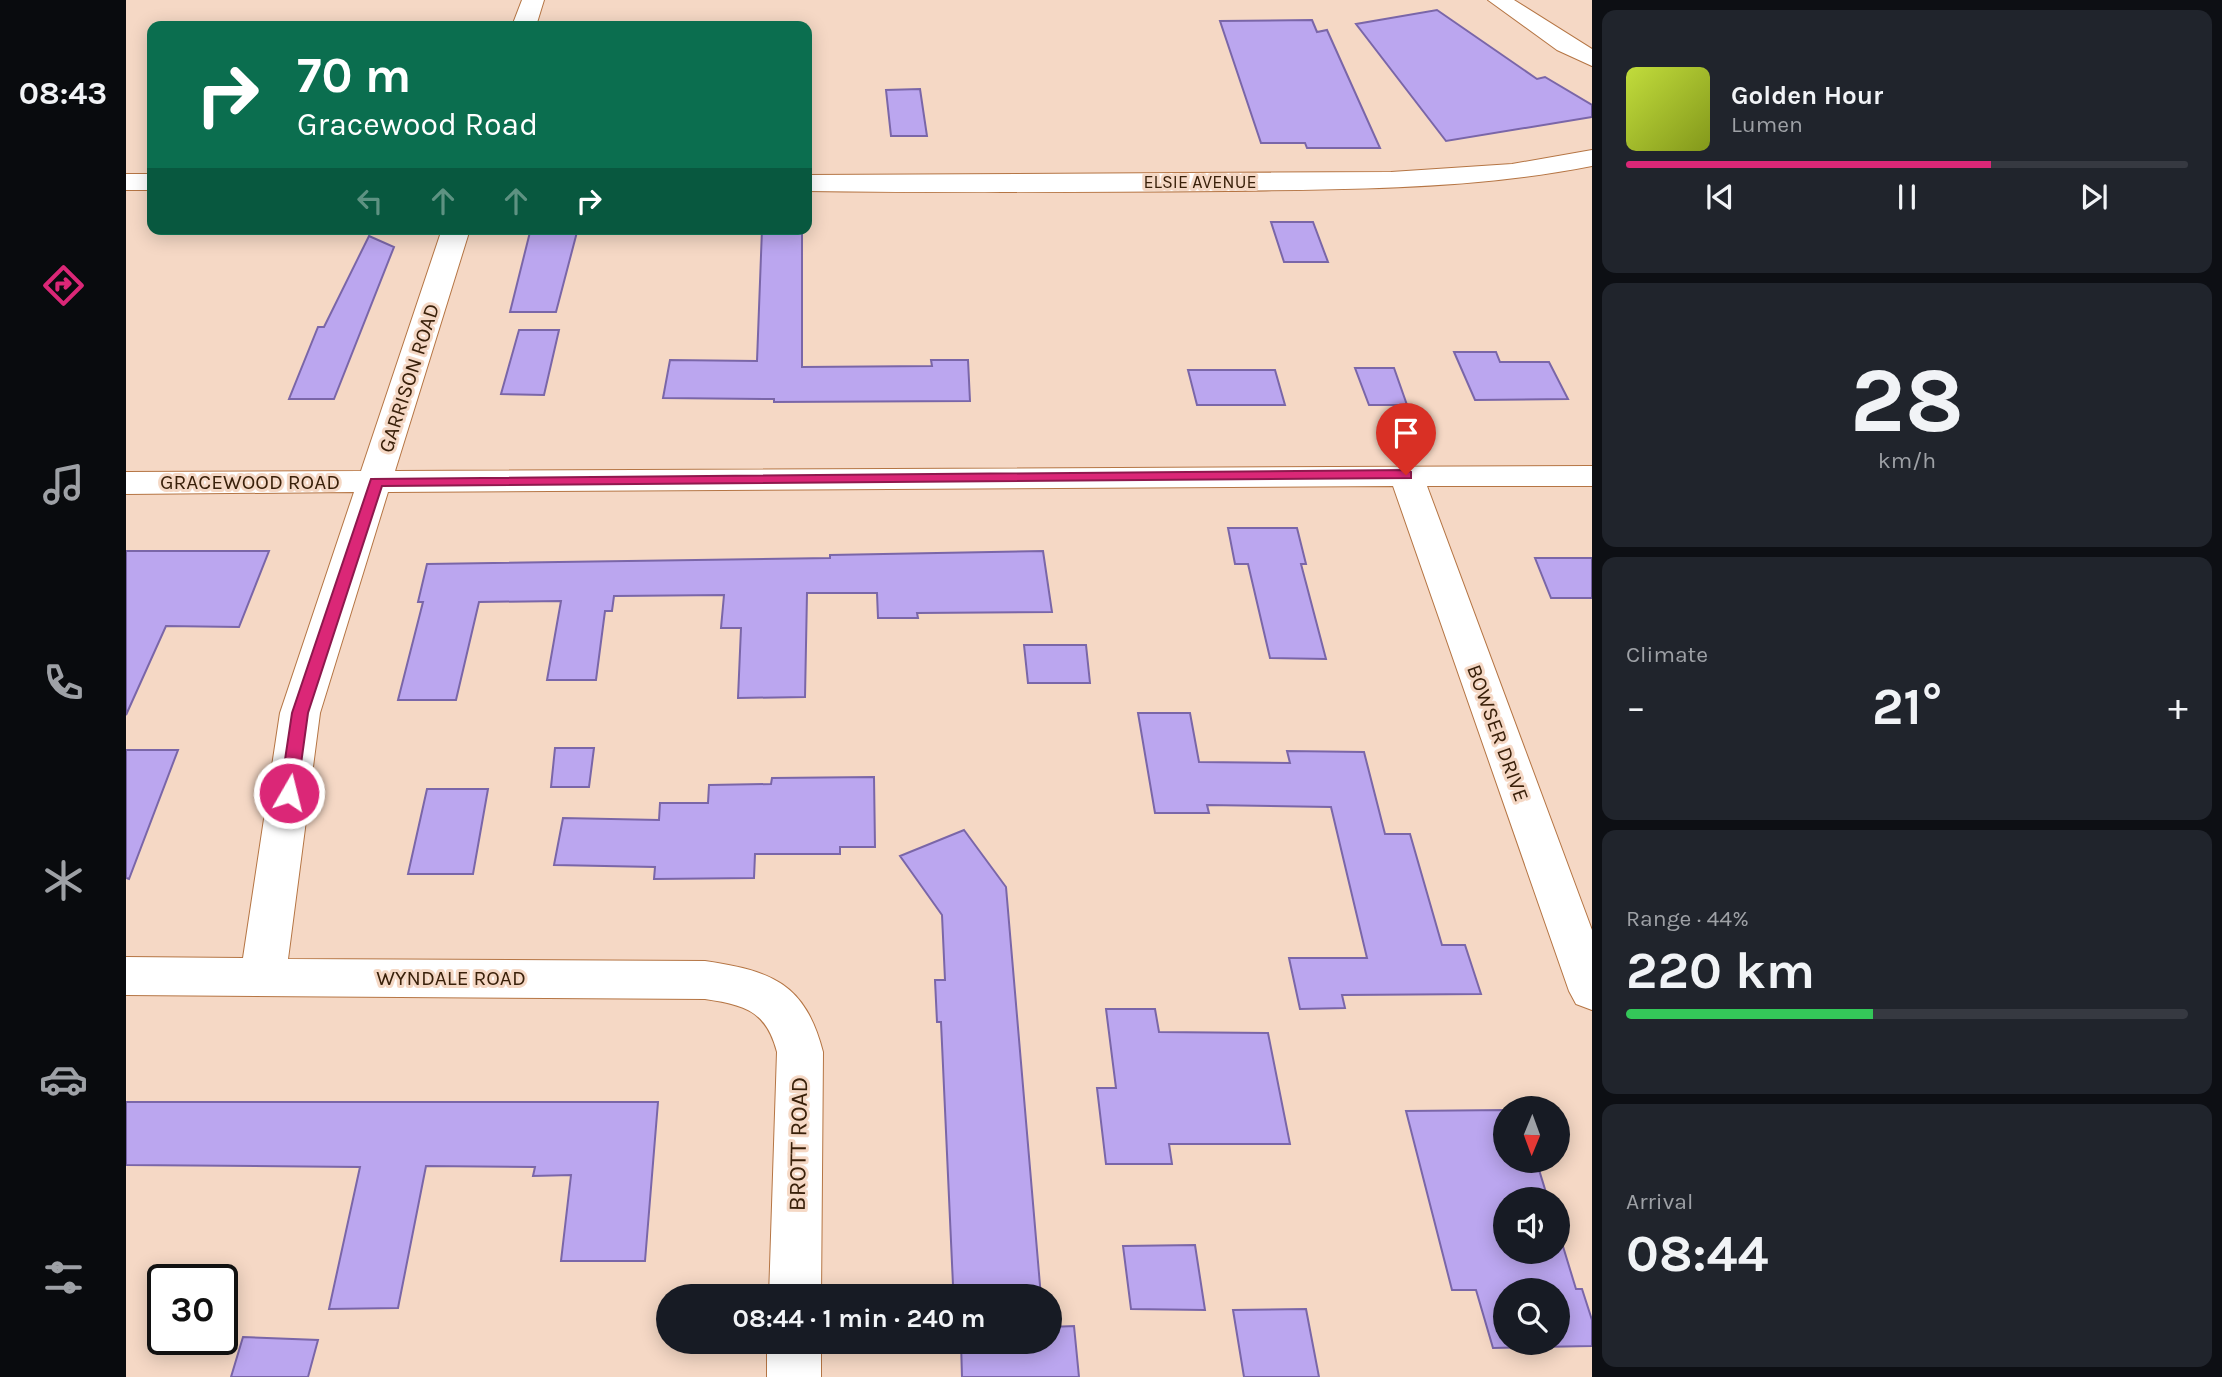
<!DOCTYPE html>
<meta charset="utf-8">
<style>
body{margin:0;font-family:Karla,sans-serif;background:#20242c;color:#f1f3f6;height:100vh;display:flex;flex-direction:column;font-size:26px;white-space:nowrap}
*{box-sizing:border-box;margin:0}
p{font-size:23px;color:#9ea1a6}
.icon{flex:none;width:38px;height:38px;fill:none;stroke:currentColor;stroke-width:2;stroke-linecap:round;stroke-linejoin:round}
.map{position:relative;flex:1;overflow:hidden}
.drawer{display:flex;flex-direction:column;gap:10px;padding:10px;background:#0d0f14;width:630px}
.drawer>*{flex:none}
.guide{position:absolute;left:21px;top:21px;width:665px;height:214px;border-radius:14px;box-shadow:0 4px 18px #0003;background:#0b6e4f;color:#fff;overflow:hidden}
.needle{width:46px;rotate:181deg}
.buttons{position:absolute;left:1367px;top:1096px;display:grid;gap:14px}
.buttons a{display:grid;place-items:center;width:77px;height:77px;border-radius:50%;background:#171b24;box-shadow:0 4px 18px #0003;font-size:35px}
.speed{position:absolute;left:21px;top:1264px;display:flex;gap:14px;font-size:35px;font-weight:700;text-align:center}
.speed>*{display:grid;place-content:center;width:91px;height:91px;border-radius:50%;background:#171b24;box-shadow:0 4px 18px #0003;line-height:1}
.speed .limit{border:4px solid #111;border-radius:10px;background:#fff;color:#111}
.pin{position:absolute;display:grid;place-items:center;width:60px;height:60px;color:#fff;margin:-72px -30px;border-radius:50% 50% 50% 0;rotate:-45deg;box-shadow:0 0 7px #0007}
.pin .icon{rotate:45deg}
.me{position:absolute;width:77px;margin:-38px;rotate:8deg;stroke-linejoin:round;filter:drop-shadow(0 0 5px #0008)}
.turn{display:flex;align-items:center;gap:24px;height:147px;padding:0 35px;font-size:32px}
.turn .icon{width:91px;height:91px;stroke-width:2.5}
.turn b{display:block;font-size:49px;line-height:60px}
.lanes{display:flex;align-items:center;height:66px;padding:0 35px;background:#0003;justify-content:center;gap:35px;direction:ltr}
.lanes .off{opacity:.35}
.big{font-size:52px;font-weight:700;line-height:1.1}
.drawer .tile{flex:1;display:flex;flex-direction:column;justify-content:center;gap:10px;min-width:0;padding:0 24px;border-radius:14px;background:#20242c}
.drawer .dial{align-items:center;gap:0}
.dial b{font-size:91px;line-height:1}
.song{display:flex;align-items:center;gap:21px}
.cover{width:84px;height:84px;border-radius:10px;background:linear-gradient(135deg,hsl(70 70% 55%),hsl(70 70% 35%))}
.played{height:7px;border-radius:4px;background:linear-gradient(90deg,#db2777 65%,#363941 65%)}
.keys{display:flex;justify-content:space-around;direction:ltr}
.heat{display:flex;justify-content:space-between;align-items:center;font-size:38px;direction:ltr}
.charge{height:10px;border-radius:5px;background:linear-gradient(90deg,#34c759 44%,#363941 0)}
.trip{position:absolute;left:530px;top:1284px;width:406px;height:70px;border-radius:35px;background:#171b24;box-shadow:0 4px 18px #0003;font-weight:700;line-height:70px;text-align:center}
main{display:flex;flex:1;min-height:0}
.tabs{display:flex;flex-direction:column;width:126px;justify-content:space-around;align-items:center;background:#090b0e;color:#9ea1a6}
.tabs .icon{width:49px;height:49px}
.tabs .active{color:#db2777}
.tabs b{font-size:32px;color:#f1f3f6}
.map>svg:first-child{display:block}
</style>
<main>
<nav class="tabs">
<b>08:43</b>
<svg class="icon active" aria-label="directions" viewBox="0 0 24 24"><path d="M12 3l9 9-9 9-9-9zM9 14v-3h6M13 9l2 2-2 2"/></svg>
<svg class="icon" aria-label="music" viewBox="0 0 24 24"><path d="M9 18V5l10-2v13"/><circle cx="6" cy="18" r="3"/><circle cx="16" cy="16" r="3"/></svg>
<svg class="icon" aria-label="phone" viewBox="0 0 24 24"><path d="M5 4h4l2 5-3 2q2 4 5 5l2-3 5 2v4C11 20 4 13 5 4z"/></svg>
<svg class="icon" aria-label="climate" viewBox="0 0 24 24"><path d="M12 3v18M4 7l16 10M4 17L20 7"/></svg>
<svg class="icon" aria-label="car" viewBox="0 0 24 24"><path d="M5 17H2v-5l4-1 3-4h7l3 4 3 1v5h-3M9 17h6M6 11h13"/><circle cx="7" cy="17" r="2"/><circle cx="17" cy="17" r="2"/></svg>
<svg class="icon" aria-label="filters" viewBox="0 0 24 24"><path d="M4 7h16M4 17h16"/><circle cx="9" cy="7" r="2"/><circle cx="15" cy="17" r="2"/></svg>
</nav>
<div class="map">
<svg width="1466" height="1377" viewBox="0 0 1466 1377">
<rect width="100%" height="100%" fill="#f5d8c5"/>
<path fill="#bba6ef" stroke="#7a66a8" stroke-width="2" fill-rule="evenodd" d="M1311,10L1411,79L1419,77L1466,105V117L1320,141L1230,24Z
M1186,20L1191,32L1201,30L1254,148H1181L1179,143H1135L1094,21Z
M794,89L801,136H765L760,90Z
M1145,222H1187L1202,262H1158Z
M636,229H676V367L806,366L805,360H842L844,401L648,402V399L537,398L544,360L631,361Z
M404,232H451L430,312H384Z
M243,236L268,247L208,399H163L192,327H198Z
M393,330H433L418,395L375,394Z
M1328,352H1370L1374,362H1423L1442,399L1349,400Z
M1229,368H1268L1281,405H1243Z
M1062,370H1149L1159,405H1071Z
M1102,528H1171L1180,564H1175L1200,659L1144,658L1122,564H1109Z
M0,551H143L113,627L40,626L0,715Z
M917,551L926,612L791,613L792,618H752L751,593H681L679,697L612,698L615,628H595L598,595L488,596L486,611H479L470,680H421L435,601L353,602L330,700H272L297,602H292L301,564L704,558V555Z
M1409,558H1466V598H1425Z
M898,645H960L964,683H902Z
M1012,713H1064L1073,762L1164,763L1161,751L1238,752L1259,834H1284L1316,945H1339L1355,994L1216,995L1219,1008L1174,1009L1163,958H1241L1205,807L1081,805L1083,813H1029Z
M429,748H468L463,787H425Z
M0,750H52L3,879L0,878Z
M748,777L749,847H714V854H629L628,878L528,879L529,867L428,865L437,818L533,820L534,803H582L583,785L645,784L646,778Z
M301,789H362L347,874H282Z
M838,830L880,887L915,1297H833L832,1286L827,1285L815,1022H811L809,980H819L816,915L774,856Z
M980,1009H1029L1033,1032L1142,1033L1164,1144H1043L1046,1164H980L971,1088H990Z
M0,1102H532L519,1261H435L445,1175L407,1176L409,1167L300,1166L272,1308L203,1309L234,1167L0,1165Z
M1379,1110V1160H1410L1422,1199H1379V1251H1432V1230L1450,1289H1456L1466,1320V1346L1367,1348L1350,1290H1326L1280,1111ZM1379,1290H1432V1342H1379Z
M1069,1245L1079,1310L1005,1309L997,1246Z
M1180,1309L1193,1377H1118L1107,1310Z
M948,1326L953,1377H836L835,1342H924V1327Z
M117,1337L192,1340L182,1377H105Z"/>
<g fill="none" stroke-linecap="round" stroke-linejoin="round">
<g stroke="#b57544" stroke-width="2">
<path id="minor" d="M396,0H418L410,26H386Z
M1362,0H1388L1466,49V66L1431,50Z
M1466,150V166C1345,190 1223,189 1101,191C961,192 821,193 681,191V175L1265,172L1386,164Z
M0,174H26V190H0Z
M316,229H344L269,471L1466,466V486H1301L1466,930V1010L1450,1004L1443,991L1267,486L262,492L194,713L162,959L579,961C646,971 679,983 697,1052L695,1297H643L651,1052C640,1010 618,1005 579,999L0,995V957L117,958L154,713L228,492L0,494V472L235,471Z
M641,1342H695V1377H641Z"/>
</g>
<use href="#minor" fill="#fff" fill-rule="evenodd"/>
</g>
<path fill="#db2777" stroke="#8e194d" stroke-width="2" d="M1280,470L1285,472V478L256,486L182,713L171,793L169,798H157L154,793L166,713L245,479Z"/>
<g text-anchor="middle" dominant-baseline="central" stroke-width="6" stroke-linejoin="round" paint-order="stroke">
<g font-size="18" fill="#39200a" stroke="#f5d8c5">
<text x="1074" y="182">ELSIE AVENUE</text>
</g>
<g font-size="21" fill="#39200a" stroke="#f5d8c5">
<text transform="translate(283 378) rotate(-72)">GARRISON ROAD</text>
<text x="124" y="482">GRACEWOOD ROAD</text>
<text transform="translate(1372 733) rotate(70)">BOWSER DRIVE</text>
<text x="325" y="978">WYNDALE ROAD</text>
</g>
<g font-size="24" fill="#39200a" stroke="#f5d8c5">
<text transform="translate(672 1144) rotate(-89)">BROTT ROAD</text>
</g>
</g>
</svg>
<div class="buttons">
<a><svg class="needle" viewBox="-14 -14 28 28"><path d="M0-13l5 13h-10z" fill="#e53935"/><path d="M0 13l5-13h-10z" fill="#9ea1a6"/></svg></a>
<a><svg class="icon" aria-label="sound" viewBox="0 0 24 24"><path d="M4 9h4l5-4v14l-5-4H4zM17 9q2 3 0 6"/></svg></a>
<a><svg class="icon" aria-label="search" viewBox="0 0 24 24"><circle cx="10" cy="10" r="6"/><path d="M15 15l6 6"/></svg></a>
</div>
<div class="speed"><div class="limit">30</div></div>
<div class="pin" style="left:1280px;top:475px;background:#d93025"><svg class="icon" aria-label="arrive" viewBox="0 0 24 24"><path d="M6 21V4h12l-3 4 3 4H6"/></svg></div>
<svg class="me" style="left:163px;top:793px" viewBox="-20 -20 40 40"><circle r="17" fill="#db2777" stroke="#fff" stroke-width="3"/><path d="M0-11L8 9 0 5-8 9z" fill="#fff"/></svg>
<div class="trip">08:44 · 1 min · 240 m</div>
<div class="guide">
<div class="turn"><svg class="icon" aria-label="right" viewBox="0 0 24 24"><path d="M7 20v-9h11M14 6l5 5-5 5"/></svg><div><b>70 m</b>Gracewood Road</div></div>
<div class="lanes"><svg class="icon off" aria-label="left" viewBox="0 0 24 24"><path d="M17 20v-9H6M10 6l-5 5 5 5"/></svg><svg class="icon off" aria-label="ahead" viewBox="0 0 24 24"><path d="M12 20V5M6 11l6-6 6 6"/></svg><svg class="icon off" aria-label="ahead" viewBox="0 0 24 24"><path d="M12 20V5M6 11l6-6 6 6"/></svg><svg class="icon" aria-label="right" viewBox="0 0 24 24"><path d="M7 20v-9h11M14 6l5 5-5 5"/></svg></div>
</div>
</div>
<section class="drawer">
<div class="tile">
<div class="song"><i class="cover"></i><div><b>Golden Hour</b><p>Lumen</p></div></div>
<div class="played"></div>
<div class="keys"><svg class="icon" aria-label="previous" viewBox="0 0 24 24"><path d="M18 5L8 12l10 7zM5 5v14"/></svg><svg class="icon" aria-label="pause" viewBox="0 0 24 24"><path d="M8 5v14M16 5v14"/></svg><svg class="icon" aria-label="next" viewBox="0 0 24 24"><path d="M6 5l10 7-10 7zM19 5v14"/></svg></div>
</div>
<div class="tile dial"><b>28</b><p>km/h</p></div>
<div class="tile"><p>Climate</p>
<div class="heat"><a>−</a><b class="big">21°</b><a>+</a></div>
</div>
<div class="tile"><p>Range · 44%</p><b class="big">220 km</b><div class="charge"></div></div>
<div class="tile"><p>Arrival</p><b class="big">08:44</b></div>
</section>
</main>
